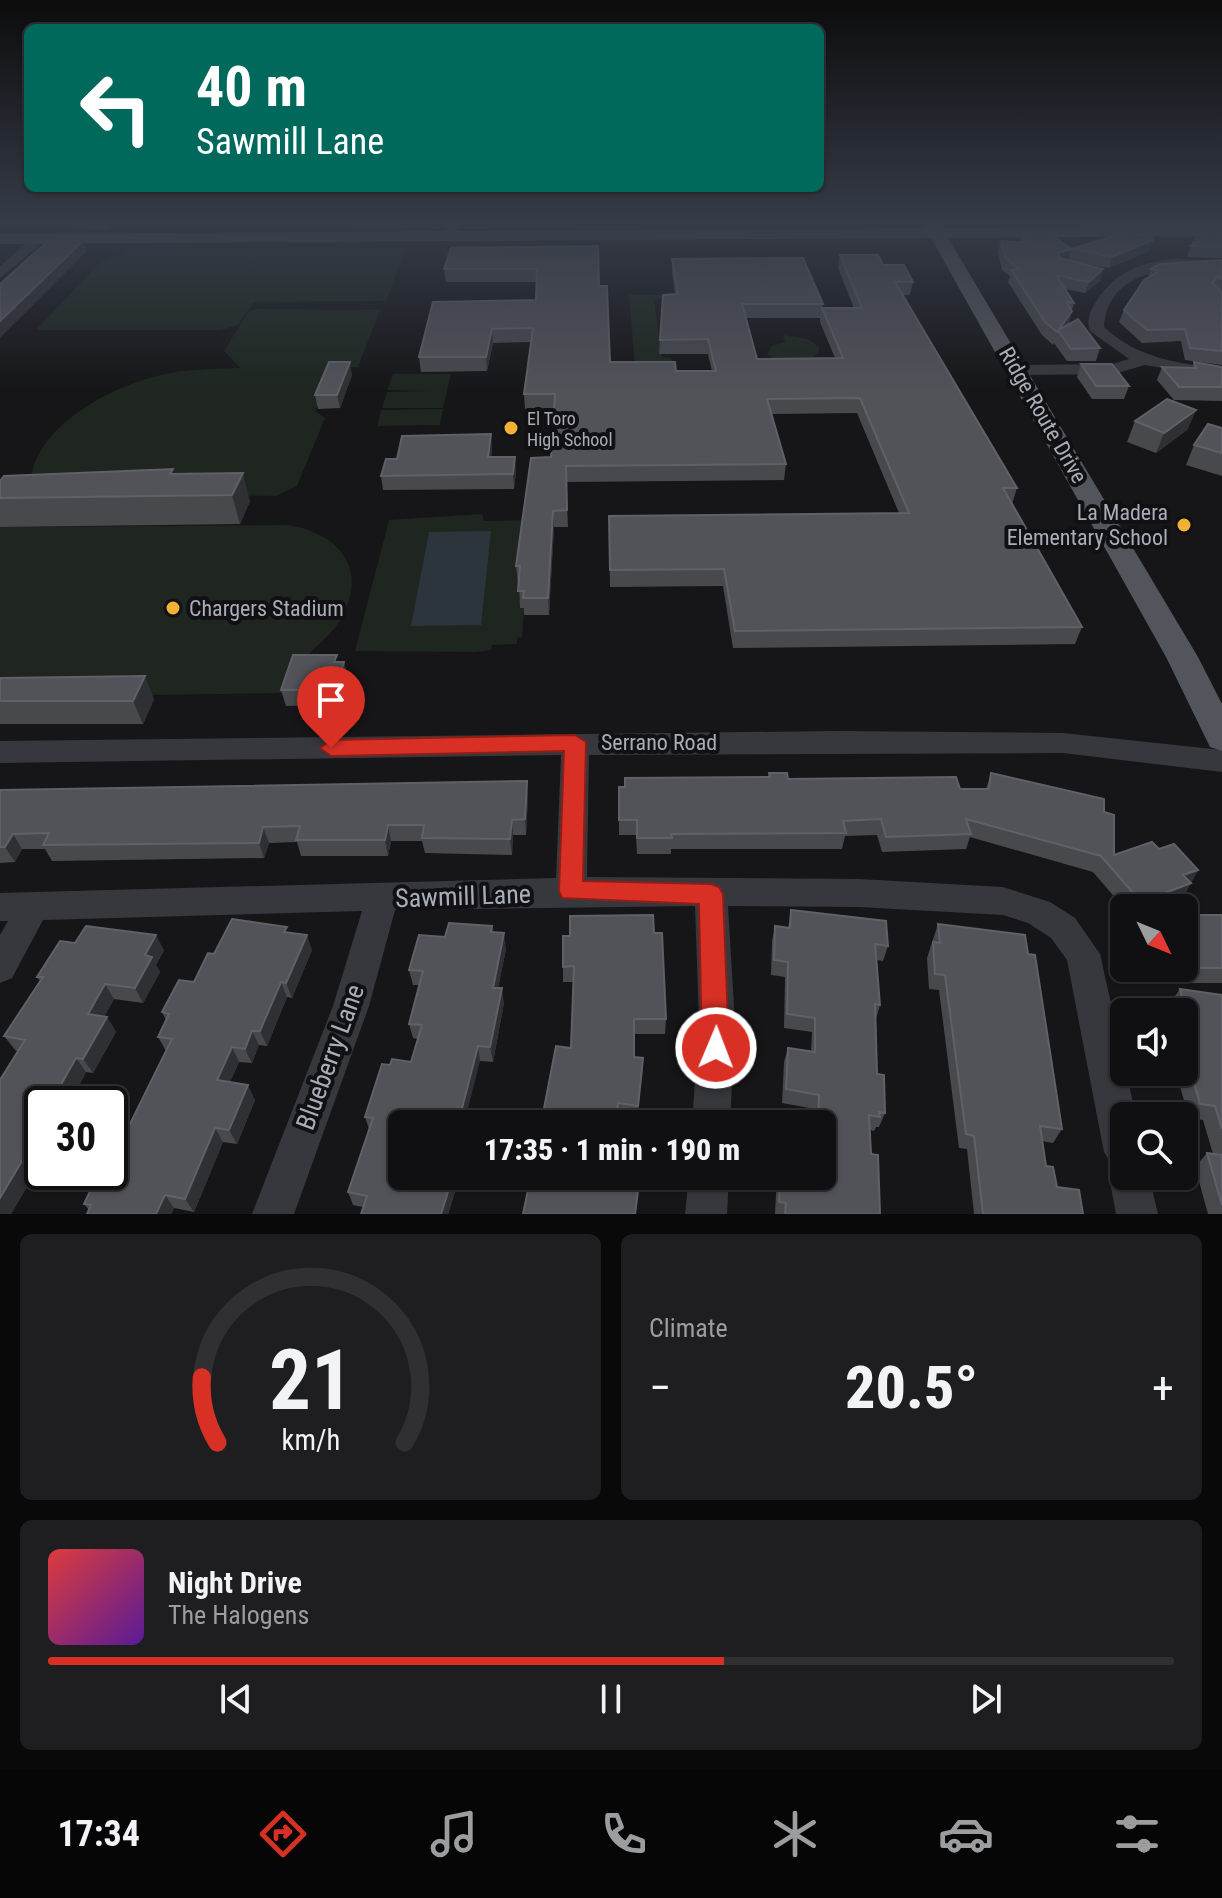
<!DOCTYPE html>
<meta charset="utf-8">
<style>
body{margin:0;font-family:"Roboto Condensed",sans-serif;background:#1e1e20;color:#f1f3f6;height:100vh;display:flex;flex-direction:column;font-size:30px;white-space:nowrap}
*{box-sizing:border-box;margin:0}
p{font-size:26px;color:#9c9d9f}
.icon{flex:none;width:44px;height:44px;fill:none;stroke:currentColor;stroke-width:2;stroke-linecap:round;stroke-linejoin:round}
.map{position:relative;height:1214px;overflow:hidden}
.details{display:flex;flex-direction:column;gap:20px;padding:20px;background:#09090a;flex:1}
.details>*{flex:none}
.banner{position:absolute;left:24px;top:24px;width:800px;height:168px;border-radius:12px;box-shadow:0 2px 6px #0004,0 0 0 2px #303032;background:#00695c;color:#fff;overflow:hidden}
.needle{width:52px;rotate:133deg}
.controls{position:absolute;left:1110px;top:894px;display:grid;gap:16px}
.controls a{display:grid;place-items:center;width:88px;height:88px;border-radius:12px;background:#101012;box-shadow:0 2px 6px #0004,0 0 0 2px #303032;font-size:40px}
.speed{position:absolute;left:24px;top:1086px;display:flex;gap:16px;font-size:40px;font-weight:700;text-align:center}
.speed>*{display:grid;place-content:center;width:104px;height:104px;border-radius:50%;background:#101012;box-shadow:0 2px 6px #0004,0 0 0 2px #303032;line-height:1}
.speed .limit{border:4px solid #111;border-radius:12px;background:#fff;color:#111}
.pin{position:absolute;display:grid;place-items:center;width:68px;height:68px;color:#fff;margin:-82px -34px;border-radius:50% 50% 50% 0;rotate:-45deg;box-shadow:0 0 8px #0007}
.pin .icon{rotate:45deg}
.me{position:absolute;width:88px;margin:-44px;rotate:1deg;stroke-linejoin:round;filter:drop-shadow(0 0 6px #0008)}
.turn{display:flex;align-items:center;gap:28px;height:168px;padding:0 40px;font-size:36px}
.turn .icon{width:104px;height:104px;stroke-width:2.5}
.turn b{display:block;font-size:56px;line-height:68px}
.big{font-size:60px;font-weight:800;line-height:1.1}
.details .tile{flex:1;display:flex;flex-direction:column;justify-content:center;gap:12px;min-width:0;padding:0 28px;border-radius:12px;background:#1e1e20}
.details .dial{align-items:center;gap:0}
.dial svg{height:208px;overflow:visible;fill:none;stroke:#303032;stroke-width:7;stroke-linecap:round;text-anchor:middle}
.dial text{fill:#f1f3f6;stroke:none}
.song{display:flex;align-items:center;gap:24px}
.cover{width:96px;height:96px;border-radius:12px;background:linear-gradient(135deg,hsl(0 70% 55%),hsl(270 70% 35%))}
.played{height:8px;border-radius:4px;background:linear-gradient(90deg,#d93025 60%,#303032 60%)}
.keys{display:flex;justify-content:space-around;direction:ltr}
.heat{display:flex;justify-content:space-between;align-items:center;font-size:44px;direction:ltr}
.details .tiles{flex:1;display:grid;gap:20px;grid-template-columns:1fr 1fr}
.tile:last-child{grid-column:span 2}
.trip{position:absolute;left:388px;top:1110px;width:448px;height:80px;border-radius:12px;background:#101012;box-shadow:0 2px 6px #0004,0 0 0 2px #303032;font-weight:800;line-height:80px;text-align:center}
.tab-bar{display:flex;height:128px;justify-content:space-around;align-items:center;background:#060607;color:#9c9d9f}
.tab-bar .icon{width:56px;height:56px}
.tab-bar .current{color:#d93025}
.tab-bar b{font-size:36px;color:#f1f3f6}
.map>svg:first-child{display:block}
</style>
<div class="map">
<svg width="1222" height="1214" viewBox="0 0 1222 1214">
<rect width="100%" height="100%" fill="#161618"/>
<path fill="#1e261f" d="M406,247L386,301L254,302L238,325L221,330H36L101,261L120,255L127,249Z
M629,295H666L654,301L662,357L671,358L672,367H635Z
M256,309L380,310L358,367H334L315,411L325,418L297,486L276,496L30,494C26,430 107,388 161,375C186,369 214,369 240,368L224,351L248,312Z
M783,335L808,339L819,347V353C806,365 782,363 767,355L772,346L785,342Z
M393,374H451L443,408H382L387,392L427,391L387,390Z
M443,409L440,425L377,426L381,410Z
M482,514L484,521L526,520L518,582L526,583L522,637L517,638V644L492,645L491,650L476,652L355,651L389,520Z
M287,525C343,533 371,574 337,625C327,639 313,648 303,661C295,670 290,683 284,693L0,697V527Z"/>
<path fill="#2c353c" d="M491,531L481,625L411,626L429,532Z"/>
<g fill="none" stroke-linecap="round" stroke-linejoin="round">
<path fill="#37383d" fill-rule="evenodd" d="M447,221H461L455,239L443,236Z
M36,235L48,238L0,278V266Z
M1175,259L1222,261V269C1176,268 1109,265 1104,327C1137,358 1179,364 1222,368V378L1145,365L1114,374L1016,375L1007,370L1016,365L1113,364L1129,359L1090,331C1086,321 1090,311 1096,302C1114,272 1142,262 1175,259Z
M836,731L1063,733L1222,750V772L1063,753L589,755L587,877L859,879L1003,887L1050,902L1075,918L1100,954L1136,1116H1124V1176H1149L1158,1214H1116L1109,1176L1113,1167L1104,1152L1067,960L1051,938L1028,923L1003,915L859,907L728,906L735,1023L730,1124H692L699,1023L695,906L395,910L369,1006L294,1214H252L333,1006L362,911L43,920L12,978L0,983V935L8,921H0V893L556,878L561,755L0,763V741Z
M689,1176H729L727,1214H685Z"/>
<path fill="#53555c" fill-rule="evenodd" d="M922,221H938L942,228L1222,226V236L948,238L1198,657L1222,704V751L1210,747L1166,657L931,238L0,244V234L926,228Z"/>
</g>
<path fill="#47494d" fill-rule="evenodd" d="M58,221H203L201,224L114,225L108,230H92Z
M548,221H660L640,222Z
M1022,234L1071,249L1068,261L1071,249L1149,251L1109,268L1072,262L1103,269L1100,281L1085,293L1065,289L1074,303L1067,325L1100,348L1096,361H1067L1054,343L1053,345L1042,335L1008,282L1010,276L1002,270L998,252L1001,241L1020,242Z
M1195,234H1222V258L1187,257Z
M598,246L599,286L610,362L676,371H712L708,354H659L663,295L675,294L672,272V259L823,304L822,308H854L838,268L840,255L883,265L913,282L910,295H903L1017,488L1012,504L1082,627L1075,644L733,648L723,586L610,587L609,516L899,513L857,413L772,414L786,464L784,480L566,482L568,527H554L549,615H524V608H520L519,583H518L516,566L551,457L554,409H525L524,394L531,342L493,343L487,371L421,372L419,357L536,300L537,282H446L444,269ZM746,318H820V322L835,358L757,359Z
M1222,260V365L1185,360L1181,341L1142,343L1119,322L1124,310L1148,278L1151,269Z
M1194,362L1222,367V401L1174,400L1157,380L1162,367L1192,368Z
M1081,364L1129,386L1124,399H1092L1077,377Z
M352,375L340,408L318,409L315,395Z
M1196,410L1187,430L1156,453L1127,442L1135,421Z
M1222,428V476L1186,465L1194,445Z
M492,448L491,457L516,471L514,489L383,490L381,476L397,459Z
M175,474L250,501L240,524L0,527V481Z
M338,662H344L348,677L342,697L333,698L330,705L286,706L281,690Z
M0,678L154,699L143,724H0Z
M769,773L788,779L960,789H986L991,773L1104,812L1114,855L1159,849L1198,870L1182,899L1157,908H1124L1093,872L970,837L966,849L882,852L877,835L845,836L842,849H671V854H637L636,835H619V787L768,777Z
M0,790L528,796L526,835H513L512,855L425,853L422,841H391L388,856H301L297,842L269,843L264,858L52,861L45,849H22L15,862L0,863Z
M791,910L888,946L883,961L877,960L880,1005L876,1019L877,1074L885,1113L879,1127H876L874,1131L870,1130L871,1154L880,1214H775L777,1176H822V1124H814L815,1109L782,1103L784,1062L788,1048L811,1052L812,1032L784,1028L785,977L771,975L772,941L775,926L788,928Z
M1222,915V983H1164L1157,968H1184Z
M938,924L1062,1129L1053,1143L1042,1141L1046,1166L1057,1187L1083,1214H974L967,1149L959,1148L939,990L929,989L927,958Z
M492,926L493,932L506,949L498,988L504,1003L493,1062L480,1061L402,1176H467L465,1184L458,1182L448,1214H361L363,1207L353,1205L348,1192L369,1129L365,1117L390,1065L411,1062L418,1039L413,1038L409,1024L419,985H413L409,970L445,937Z
M289,933L312,950L292,998L287,997L267,1046L259,1045L252,1063L239,1062L230,1082L255,1100L237,1144L223,1142L194,1212L174,1208L171,1214H87L89,1210L84,1204L127,1130L166,1051L158,1037L166,1020L162,1012L194,982L214,954Z
M654,933L666,1019L665,1034H634V1057L643,1058L637,1120L618,1117L617,1124H541L571,1048L574,982H563V967Z
M75,943L164,950L156,965L160,972L143,1003L114,999L104,1017H107L116,1032L93,1073L86,1072L69,1104H42V1161L11,1214H0L18,1051H16L4,1036L40,981L37,977Z
M1180,989L1222,995V1214H1208L1195,1167L1207,1153L1213,1154L1203,1120L1189,1118L1176,1072H1184V1012H1158L1165,1001L1171,1002Z"/>
<path fill="#2f3033" d="M105,221H112L114,225L108,230Z
M84,240L87,251L0,338V321Z
M1153,240L1149,251L1109,268L1112,257Z
M1071,249L1068,261L1055,264L1058,253Z
M1103,269L1100,281L1085,293L1089,282Z
M1072,311L1069,323L1061,334L1058,330L1053,345L1057,332Z
M492,329L493,343L487,371L486,357Z
M350,362L352,375L340,408L337,395Z
M1196,410L1187,430L1156,453L1164,433Z
M491,434L492,448L489,471L488,457Z
M515,457L516,471L514,489L513,474Z
M243,473L250,501L240,524L232,495Z
M553,511L554,527L549,615L548,598Z
M344,662L348,677L342,697L338,682Z
M145,676L154,699L143,724L133,701Z
M329,682L333,698L330,705L326,690Z
M527,781L528,796L526,835L525,819Z
M512,820L513,835L512,855L510,839Z
M388,825L391,841L388,856L385,840Z
M263,827L269,843L264,858L259,843Z
M13,834L22,849L15,862L5,847Z
M1198,870L1182,899L1157,908H1137L1141,902L1183,875Z
M504,933L506,949L495,1002L493,988Z
M156,935L164,950L156,965L160,972L143,1003L135,988L145,955Z
M307,935L312,950L292,998L286,983Z
M281,982L287,997L267,1046L260,1031Z
M105,984L114,999L97,1029L88,1014Z
M502,988L504,1003L493,1062L490,1047Z
M107,1017L116,1032L93,1073L83,1059Z
M252,1031L259,1045L252,1063L245,1049Z
M478,1046L480,1061L464,1124H458Z
M232,1047L239,1062L224,1095L217,1080Z
M76,1058L86,1072L69,1104H50Z
M643,1058V1072L637,1120L638,1106Z
M248,1085L255,1100L237,1144L229,1130Z
M42,1127V1161L11,1214H0V1198Z
M215,1128L223,1142L194,1212L185,1199Z
M453,1176H457L458,1182L448,1214H441Z
M165,1195L174,1208L171,1214H156Z"/>
<path fill="#525359" stroke="#5f6168" stroke-width="2" d="M1022,234H1051L1071,249L1058,253L1059,258L1103,269L1089,282L1056,275L1074,303L1066,302L1072,311L1057,332L1045,322L1011,270L1019,269L1005,258L1001,241L1030,243Z
M1151,234L1153,240L1112,257L1071,249L1111,237Z
M1195,234H1222V247L1191,246L1203,239Z
M49,240H84L0,321V284Z
M598,246L599,286H607L610,362H675L676,371H716L708,339L660,340L663,295L678,294L672,259L803,258L823,304H742L757,359L843,358L822,308H862L840,255H878L883,265H904L913,282H895L1017,488H1003L1082,627L735,631L724,569L610,570L609,516L909,513L860,398L767,399L786,464L566,466L567,510L553,511L548,598H523L524,591H518L520,566H516L531,458L551,457L555,394H524L533,328L492,329L486,357H419L433,302L536,300L537,269H444L451,248Z
M1222,260V279L1218,276L1212,283L1222,292V351L1190,348L1185,329L1147,330L1124,310L1144,280L1159,271L1151,269L1160,264Z
M1078,319L1100,348L1071,349L1058,330Z
M329,362H350L337,395H315Z
M1194,362L1222,367V387H1179L1162,367L1196,368Z
M1081,364H1112L1129,386H1096Z
M1167,399L1196,410L1164,433L1135,421Z
M1208,424L1222,428V453L1194,445Z
M491,434L488,457H515L513,474L381,476L386,459H397L402,436Z
M173,469L170,474L243,473L232,495L0,498V481L4,476Z
M293,655H337L334,662H344L338,682H329L326,690H281Z
M145,676L133,701H0V678Z
M769,773H787L788,779L956,777L960,789H989L991,773L1104,799V812L1114,815V855L1152,842L1159,849L1174,844L1198,870L1183,875L1191,883L1141,902L1101,856L966,819L971,834L886,837L881,819L843,821L846,833L671,834L672,838H637V820H619V787H625V778L770,777Z
M527,781L525,819L512,820L510,839L422,838L424,825H388L385,840H296L300,826L263,827L259,843L43,845L49,833L13,834L5,847H0V790Z
M791,910L886,921L888,946L875,944L880,1005L875,1004L877,1074L884,1075L885,1113L879,1112L880,1117L869,1115L871,1154L878,1155L880,1214H785L786,1203L779,1202L780,1176H822V1124H818L819,1095L786,1089L788,1048L815,1052V1018L787,1014L788,962L774,960L775,926L790,928Z
M653,915L654,933H662L666,1019H634V1057L643,1058L638,1106L618,1103L615,1124H541L556,1046L571,1048L574,966L563,967V936H570V916Z
M1184,915H1222V968H1184Z
M232,919L287,927L284,932L307,935L286,983L281,982L260,1031H252L245,1049L232,1047L217,1080L248,1085L229,1130L215,1128L185,1199L165,1195L156,1214H87L91,1205L84,1204L99,1172H110V1151L121,1129L127,1130L172,1039L158,1037L169,1014L162,1012L179,980L194,982L208,953L214,954Z
M449,923L492,926L491,932L504,933L493,988H502L490,1047L478,1046L458,1124H402V1176H453L441,1214H361L367,1196L348,1192L373,1118L365,1117L382,1064L390,1065L392,1059L411,1062L422,1025L409,1024L423,971L409,970L419,935L445,937Z
M938,924L1025,935L1028,954L1035,955L1062,1129L1040,1126L1046,1166L1053,1167L1057,1187L1079,1190L1083,1214H983L974,1136L966,1134L945,975L935,974L933,942L940,943Z
M86,926L156,935L145,955L152,957L135,988L105,984L88,1014L107,1017L83,1059L76,1058L50,1104H42V1117L39,1123H42V1127L0,1198V1080L25,1040L4,1036L43,977H37L60,941L75,943Z
M1180,989L1222,995V1129L1215,1106L1200,1104L1184,1047V1012H1168L1165,1001L1184,1004Z
M1207,1153L1222,1155V1205Z
M531,1176H640L635,1214H523Z"/>
<linearGradient id="sky" x2="0" y2="1"><stop stop-color="#0c0c0d"/><stop offset="0.57" stop-color="#363c48"/><stop offset="1" stop-color="#363c48" stop-opacity="0"/></linearGradient>
<rect width="1222" height="391" fill="url(#sky)"/>
<path fill="#d93025" stroke="#8d1f18" stroke-width="2" d="M575,735L586,742L583,881L711,884L719,887L723,894L729,1048L725,1058L716,1061L706,1058L702,1048L699,904L562,898L559,891L564,751L331,756L320,748L331,740Z"/>
<g fill="#f2b134" stroke="#111113" stroke-width="3">
<circle cx="511" cy="428" r="8"/>
<circle cx="1184" cy="525" r="8"/>
<circle cx="173" cy="608" r="8"/>
</g>
<g text-anchor="middle" dominant-baseline="central" stroke-width="8" stroke-linejoin="round" paint-order="stroke">
<g font-size="18" fill="#a8adb8" stroke="#111113" text-anchor="start">
<text x="527" y="418">El Toro<tspan x="527" dy="21">High School</tspan></text>
</g>
<g font-size="22" fill="#a8adb8" stroke="#111113">
<text transform="translate(1043 415) rotate(60)">Ridge Route Drive</text>
<text x="659" y="742">Serrano Road</text>
</g>
<g font-size="22" fill="#a8adb8" stroke="#111113" text-anchor="end">
<text x="1168" y="512">La Madera<tspan x="1168" dy="25">Elementary School</tspan></text>
<text x="189" y="608" text-anchor="start">Chargers Stadium</text>
</g>
<g font-size="26" fill="#a8adb8" stroke="#111113">
<text transform="translate(463 896) rotate(-2)">Sawmill Lane</text>
<text transform="translate(330 1057) rotate(-70)">Blueberry Lane</text>
</g>
</g>
</svg>
<div class="controls">
<a><svg class="needle" viewBox="-14 -14 28 28"><path d="M0-13l5 13h-10z" fill="#e53935"/><path d="M0 13l5-13h-10z" fill="#9c9d9f"/></svg></a>
<a><svg class="icon" aria-label="sound" viewBox="0 0 24 24"><path d="M4 9h4l5-4v14l-5-4H4zM17 9q2 3 0 6"/></svg></a>
<a><svg class="icon" aria-label="search" viewBox="0 0 24 24"><circle cx="10" cy="10" r="6"/><path d="M15 15l6 6"/></svg></a>
</div>
<div class="speed"><div class="limit">30</div></div>
<div class="pin" style="left:331px;top:748px;background:#d93025"><svg class="icon" aria-label="arrive" viewBox="0 0 24 24"><path d="M6 21V4h12l-3 4 3 4H6"/></svg></div>
<svg class="me" style="left:716px;top:1048px" viewBox="-20 -20 40 40"><circle r="17" fill="#d93025" stroke="#fff" stroke-width="3"/><path d="M0-11L8 9 0 5-8 9z" fill="#fff"/></svg>
<div class="trip">17:35 · 1 min · 190 m</div>
<div class="banner">
<div class="turn"><svg class="icon" aria-label="left" viewBox="0 0 24 24"><path d="M17 20v-9H6M10 6l-5 5 5 5"/></svg><div><b>40 m</b>Sawmill Lane</div></div>
</div>
</div>
<section class="details">
<div class="tiles">
<div class="tile dial"><svg viewBox="0 0 100 80">
<path d="M14 69A42 42 0 1 1 86 69"/>
<path d="M14 69A42 42 0 0 1 8 44" stroke="#d93025"/>
<text x="50" y="56" font-size="32" font-weight="700">21</text>
<text x="50" y="72" font-size="11">km/h</text>
</svg></div>
<div class="tile"><p>Climate</p>
<div class="heat"><a>−</a><b class="big">20.5°</b><a>+</a></div>
</div>
<div class="tile">
<div class="song"><i class="cover"></i><div><b>Night Drive</b><p>The Halogens</p></div></div>
<div class="played"></div>
<div class="keys"><svg class="icon" aria-label="previous" viewBox="0 0 24 24"><path d="M18 5L8 12l10 7zM5 5v14"/></svg><svg class="icon" aria-label="pause" viewBox="0 0 24 24"><path d="M8 5v14M16 5v14"/></svg><svg class="icon" aria-label="next" viewBox="0 0 24 24"><path d="M6 5l10 7-10 7zM19 5v14"/></svg></div>
</div>
</div>
</section>
<nav class="tab-bar">
<b>17:34</b>
<svg class="icon current" aria-label="directions" viewBox="0 0 24 24"><path d="M12 3l9 9-9 9-9-9zM9 14v-3h6M13 9l2 2-2 2"/></svg>
<svg class="icon" aria-label="music" viewBox="0 0 24 24"><path d="M9 18V5l10-2v13"/><circle cx="6" cy="18" r="3"/><circle cx="16" cy="16" r="3"/></svg>
<svg class="icon" aria-label="phone" viewBox="0 0 24 24"><path d="M5 4h4l2 5-3 2q2 4 5 5l2-3 5 2v4C11 20 4 13 5 4z"/></svg>
<svg class="icon" aria-label="climate" viewBox="0 0 24 24"><path d="M12 3v18M4 7l16 10M4 17L20 7"/></svg>
<svg class="icon" aria-label="car" viewBox="0 0 24 24"><path d="M5 17H2v-5l4-1 3-4h7l3 4 3 1v5h-3M9 17h6M6 11h13"/><circle cx="7" cy="17" r="2"/><circle cx="17" cy="17" r="2"/></svg>
<svg class="icon" aria-label="filters" viewBox="0 0 24 24"><path d="M4 7h16M4 17h16"/><circle cx="9" cy="7" r="2"/><circle cx="15" cy="17" r="2"/></svg>
</nav>
